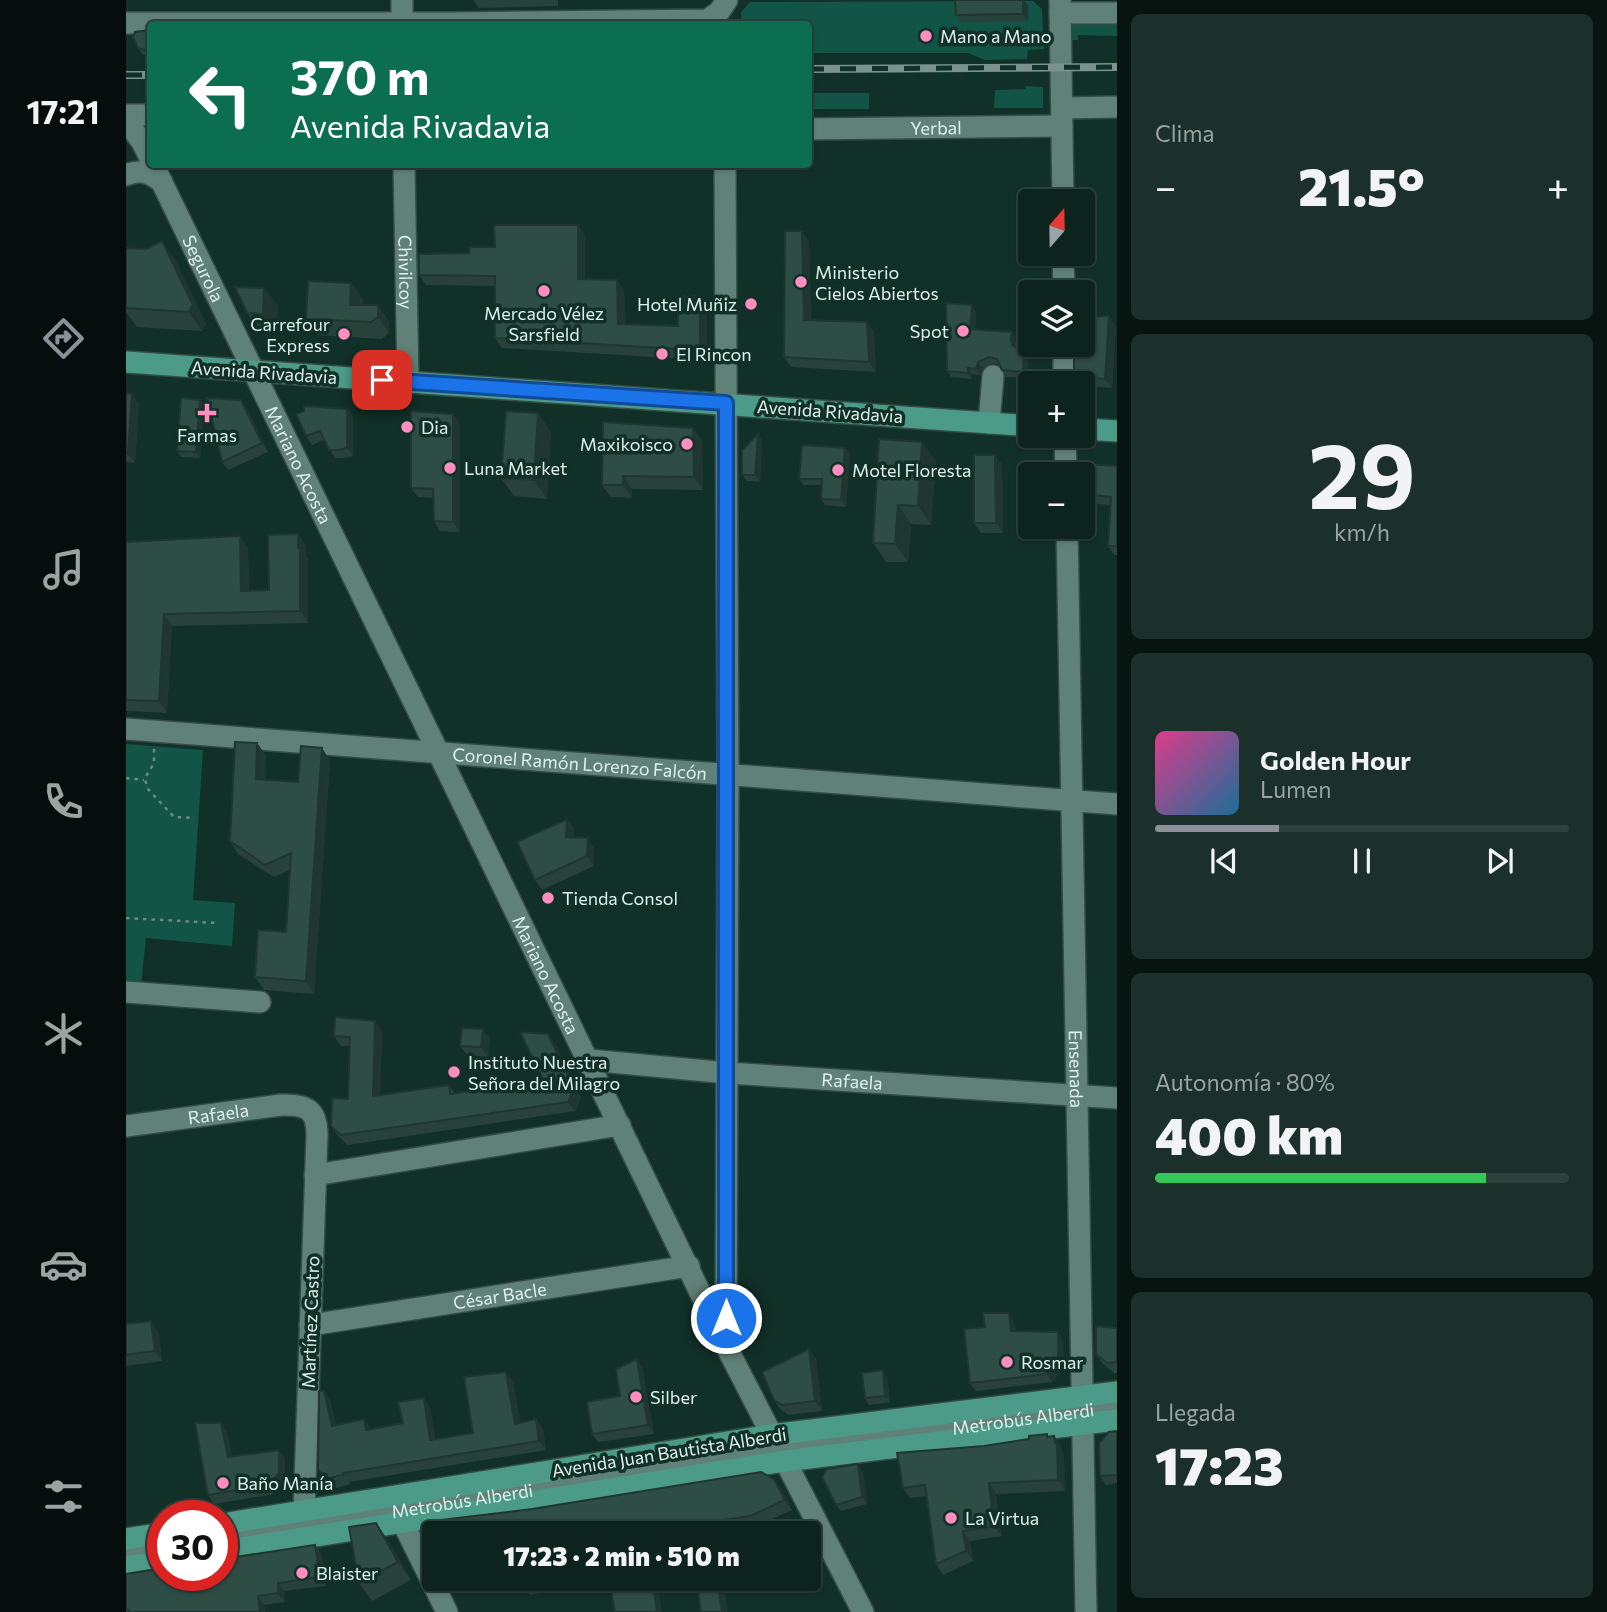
<!DOCTYPE html>
<html lang="es">
<meta charset="utf-8">
<style>
body{margin:0;font-family:Commissioner,sans-serif;background:#1b302b;color:#f1f3f6;height:100vh;display:flex;flex-direction:column;font-size:26px;white-space:nowrap}
*{box-sizing:border-box;margin:0}
p{font-size:23px;color:#9aa4a4}
.icon{flex:none;width:38px;height:38px;fill:none;stroke:currentColor;stroke-width:2;stroke-linecap:round;stroke-linejoin:round}
.map{position:relative;flex:1;overflow:hidden}
.sheet{display:flex;flex-direction:column;gap:14px;padding:14px;background:#071410;width:490px}
.sheet>*{flex:none}
.guide{position:absolute;left:21px;top:21px;width:665px;height:147px;border-radius:7px;box-shadow:0 2px 5px #0004,0 0 0 2px #2d413c;background:#0b6e4f;color:#fff;overflow:hidden}
.needle{width:46px;rotate:20deg}
.buttons{position:absolute;left:892px;top:189px;display:grid;gap:14px}
.buttons a{display:grid;place-items:center;width:77px;height:77px;border-radius:7px;background:#0d241e;box-shadow:0 2px 5px #0004,0 0 0 2px #2d413c;font-size:35px}
.speed{position:absolute;left:21px;top:1500px;display:flex;gap:14px;font-size:35px;font-weight:700;text-align:center}
.speed>*{display:grid;place-content:center;width:91px;height:91px;border-radius:50%;background:#0d241e;box-shadow:0 2px 5px #0004,0 0 0 2px #2d413c;line-height:1}
.speed .limit{border:10px solid #d22;background:#fff;color:#111}
.pin{position:absolute;display:grid;place-items:center;width:60px;height:60px;color:#fff;margin:-30px;border-radius:14px;box-shadow:0 4px 10px #0006}
.me{position:absolute;width:77px;margin:-38px;rotate:0deg;stroke-linejoin:round;filter:drop-shadow(0 0 5px #0008)}
.turn{display:flex;align-items:center;gap:24px;height:147px;padding:0 28px;font-size:32px}
.turn .icon{width:91px;height:91px;stroke-width:2.5}
.turn b{display:block;font-size:49px;line-height:60px}
.big{font-size:52px;font-weight:800;line-height:1.1}
.sheet .widget{flex:1;display:flex;flex-direction:column;justify-content:center;gap:10px;min-width:0;padding:0 24px;border-radius:10px;background:#1b302b}
.sheet .dial{align-items:center;gap:0}
.dial b{font-size:91px;line-height:1}
.song{display:flex;align-items:center;gap:21px}
.cover{width:84px;height:84px;border-radius:10px;background:linear-gradient(135deg,hsl(330 70% 55%),hsl(200 70% 35%))}
.played{height:7px;border-radius:4px;background:linear-gradient(90deg,#8c9099 30%,#2d413c 30%)}
.keys{display:flex;justify-content:space-around;direction:ltr}
.heat{display:flex;justify-content:space-between;align-items:center;font-size:38px;direction:ltr}
.charge{height:10px;border-radius:5px;background:linear-gradient(90deg,#34c759 80%,#2d413c 0)}
.trip{position:absolute;left:296px;top:1521px;width:399px;height:70px;border-radius:7px;background:#0d241e;box-shadow:0 2px 5px #0004,0 0 0 2px #2d413c;font-weight:800;line-height:70px;text-align:center}
main{display:flex;flex:1;min-height:0}
.menu{display:flex;flex-direction:column;width:126px;justify-content:space-around;align-items:center;background:#050e0c;color:#9aa4a4}
.menu .icon{width:49px;height:49px}
.menu .active{color:#8c9099}
.menu b{font-size:32px;color:#f1f3f6}
.map>svg:first-child{display:block}
</style>
<main>
<nav class="menu">
<b>17:21</b>
<svg class="icon active" aria-label="directions" viewBox="0 0 24 24"><path d="M12 3l9 9-9 9-9-9zM9 14v-3h6M13 9l2 2-2 2"/></svg>
<svg class="icon" aria-label="music" viewBox="0 0 24 24"><path d="M9 18V5l10-2v13"/><circle cx="6" cy="18" r="3"/><circle cx="16" cy="16" r="3"/></svg>
<svg class="icon" aria-label="phone" viewBox="0 0 24 24"><path d="M5 4h4l2 5-3 2q2 4 5 5l2-3 5 2v4C11 20 4 13 5 4z"/></svg>
<svg class="icon" aria-label="climate" viewBox="0 0 24 24"><path d="M12 3v18M4 7l16 10M4 17L20 7"/></svg>
<svg class="icon" aria-label="car" viewBox="0 0 24 24"><path d="M5 17H2v-5l4-1 3-4h7l3 4 3 1v5h-3M9 17h6M6 11h13"/><circle cx="7" cy="17" r="2"/><circle cx="17" cy="17" r="2"/></svg>
<svg class="icon" aria-label="filters" viewBox="0 0 24 24"><path d="M4 7h16M4 17h16"/><circle cx="9" cy="7" r="2"/><circle cx="15" cy="17" r="2"/></svg>
</nav>
<div class="map">
<svg width="991" height="1612" viewBox="0 0 991 1612">
<rect width="100%" height="100%" fill="#113028"/>
<path fill="#125445" d="M907,1L916,9L918,49L902,50L901,59L859,60L842,53H683L682,24H616L615,12L624,2Z
M991,22V36L952,35V40H944L945,23Z
M900,86L917,87V108H868L869,90L899,89Z
M683,93H743V109H683Z
M0,744L77,750L67,900L109,903L106,946L20,938L15,985L0,983Z"/>
<g fill="none" stroke-linecap="round" stroke-linejoin="round">
<g stroke="#354c45" stroke-width="24">
<g id="minor">
<path d="M276,0V22"/>
<path d="M934,0L937,201"/>
<path d="M934,13H991"/>
<path d="M0,23H329L581,20L593,12L601,0"/>
<path d="M936,108L991,107"/>
<path d="M0,115H24"/>
<path d="M0,120L16,142L24,158"/>
<path id="s1" d="M682,129L936,126"/>
<path id="s2" d="M27,164L600,1346L737,1612"/>
<path id="s3" d="M278,164L282,382"/>
<path d="M599,164L602,773L600,1340"/>
<path d="M0,175C15,169 23,172 36,182"/>
<path d="M937,254L938,292"/>
<path d="M902,345L938,347"/>
<path d="M938,345V383"/>
<path d="M863,423L867,376"/>
<path d="M939,436L940,474"/>
<path id="s4" d="M941,527L960,1612"/>
<path id="s5" d="M0,729L991,804"/>
<path d="M0,992L134,1002"/>
<path id="s6" d="M463,1060L602,1073L991,1098"/>
<path id="s7" d="M0,1126L155,1105C180,1104 191,1109 191,1135L178,1511L181,1529"/>
<path d="M189,1175L494,1125"/>
<path id="s8" d="M184,1325L563,1266"/>
<path d="M274,1505L276,1521L321,1612"/>
<path id="s9" d="M96,1538L654,1451L991,1406"/>
<path d="M0,1553L37,1548"/>
</g>
</g>
<g stroke="#354c45" stroke-width="24">
<path id="major" d="M0,362L905,426
M957,429L991,431
M96,1524L645,1435L991,1392
M0,1539L37,1533
M96,1551L659,1461L991,1420
M0,1567L37,1561"/>
</g>
<path stroke="#6f8881" stroke-width="2.5" stroke-dasharray="3.5 5" stroke-linecap="butt" d="M28,749V763L19,778L21,788L48,817L68,818
M0,778L18,780
M0,918L91,923"/>
<use href="#minor" stroke="#608177" stroke-width="21"/>
<use href="#major" stroke="#4c9b88" stroke-width="21"/>
<g stroke="#7b938c" stroke-width="8">
<path id="rail" d="M682,69L991,67
M0,75H24"/>
</g>
<use href="#rail" stroke="#113028" stroke-width="5" stroke-dasharray="16" stroke-linecap="butt"/>
</g>
<path fill="#28423b" d="M347,0H432V6L353,8Z
M902,6V21L834,22L830,15Z
M24,30V55L23,56L17,55L12,48Z
M459,235V280L498,290L499,325L552,326L581,306V353L576,360L376,348L369,338V286L300,285L293,275L343,253L369,247Z
M683,241L685,321L741,322L748,332L750,372L665,367L658,357Z
M0,248L49,259L80,324L76,331L11,327L0,312Z
M225,283L237,299L236,305L263,321V333L256,339L191,335L180,319Z
M138,288L152,306L150,333L134,331L121,313Z
M850,311L849,329L891,338L890,347L898,352L902,358L901,378L880,377L873,365L867,363L857,368L854,375L846,374V379L825,377L821,371Z
M990,326L986,388L961,386L955,382L948,372Z
M0,393L13,403L9,463L0,462Z
M74,400L78,406L74,458L55,457L51,451Z
M121,409L142,452L102,470L96,462Z
M221,409L227,417V456L218,458H209L198,440L186,445L180,436Z
M412,413L425,432L421,499L388,496L375,478Z
M334,424V532L314,531L308,521L307,498L292,497L285,488Z
M567,428L576,440L577,490L506,489V498L485,497L476,485Z
M632,434L636,441L634,482L621,481L616,475Z
M753,439L810,461L805,525L785,524L782,562H760L747,543Z
M724,455L720,507L699,505L695,499V485H678L673,479Z
M876,464L877,533H855L848,523Z
M991,466V555H988L982,546L984,505L962,503L957,496V474Z
M0,542L122,548L123,591L143,590L180,545V557L182,559V623L46,626L41,713L0,711Z
M131,743L140,756L139,780L172,782L196,748L204,761L188,994L138,990L129,977L160,932L164,870L148,877L112,854L104,841Z
M441,819L448,828V837L468,848V866L416,890L409,880Z
M256,1030L254,1095L323,1085L329,1094L417,1080L429,1044L455,1098L449,1111L222,1145L212,1136L205,1126L222,1099L224,1046H215L208,1036Z
M364,1039L362,1057L341,1055L334,1046Z
M888,1321L890,1331L932,1332L937,1339L938,1369L926,1382L850,1391L844,1383L859,1327Z
M0,1324L32,1331L36,1361L0,1366Z
M991,1328V1373H988L977,1364L970,1354Z
M690,1359L696,1411L663,1415L655,1410L648,1400Z
M516,1367L528,1434L472,1442L466,1434Z
M757,1370L761,1377L764,1402L743,1405L739,1398Z
M387,1381L394,1423L410,1419L417,1429L420,1450L223,1482L224,1484L211,1488L202,1485L192,1469L204,1400L210,1425L245,1429L277,1423L304,1407L309,1439L347,1433Z
M991,1431V1483L980,1485L974,1476Z
M101,1432L106,1457L159,1458L158,1482L149,1494L88,1504L82,1495Z
M921,1434L922,1436H928L935,1446V1450L938,1454L939,1491L870,1494L876,1536L844,1541L847,1561L817,1575L810,1564L800,1496L784,1498L777,1488L858,1446L903,1439Z
M737,1471L741,1504L715,1511L710,1505Z
M655,1489L666,1510L631,1526L590,1532V1533H308Z
M263,1542L285,1580L246,1601L233,1583Z
M189,1545L195,1553L200,1586L158,1591L159,1602L138,1605L139,1612H0V1574Z
M397,1578H433L424,1580L425,1591L404,1595L397,1585Z"/>
<path fill="#203630" d="M898,0L902,6V21L897,14Z
M452,225L459,235V290L452,279Z
M676,231L683,241L685,330L678,320Z
M36,241L49,259L80,324L76,331L63,312Z
M491,280L498,290L499,334L492,324Z
M225,283L237,299L235,321L224,305Z
M138,288L152,306L150,333L137,314Z
M574,296L581,306V353L576,360L569,350Z
M252,305L263,321V333L252,317Z
M846,305L850,311L849,335L844,329Z
M983,316L990,326L986,388L979,379Z
M741,322L748,332L750,372L743,362Z
M886,332L891,338L889,345L891,351L886,345L885,339Z
M898,352L902,358L901,378L897,372Z
M852,362L857,368L854,375L850,369Z
M842,368L846,374V379L842,373Z
M6,394L13,403L9,463L2,454Z
M74,400L78,406L74,458L70,452Z
M115,400L121,409L142,452L136,443Z
M221,409L227,417V456L221,448Z
M412,413L425,432L421,499L408,480Z
M327,414L334,424V532L327,522Z
M567,428L576,440L577,490L568,477Z
M632,434L636,441L634,482L629,475Z
M796,442L810,461L805,525L792,506Z
M719,448L724,455L720,507L715,500Z
M869,455L876,464L877,533L870,523Z
M497,476L506,489V498L497,485Z
M772,505L785,524L782,562L769,544Z
M172,534L180,545V557L182,559V623L174,611Z
M114,536L122,548L123,603L115,591Z
M38,614L46,626L41,713L33,701Z
M131,743L140,756L138,792L130,779Z
M196,748L204,761L188,994L180,981Z
M441,819L448,828L447,847L440,837Z
M462,838L468,848V866L461,856Z
M249,1021L256,1030L254,1106L247,1096Z
M357,1029L364,1039L362,1057L355,1047Z
M422,1034L429,1044L455,1098L449,1111L442,1102Z
M883,1313L888,1321L891,1339L885,1331Z
M25,1321L32,1331L36,1361L29,1351Z
M932,1332L937,1339L938,1369L926,1382L921,1374Z
M683,1349L690,1359L696,1411L689,1401Z
M511,1359L516,1367L528,1434L522,1425Z
M757,1370L761,1377L764,1402L759,1396Z
M380,1372L387,1381L395,1433L389,1424Z
M198,1391L204,1400L212,1435L206,1426Z
M298,1398L304,1407L311,1449L304,1440Z
M238,1419L245,1429L240,1430Z
M410,1419L417,1429L420,1450L413,1441Z
M95,1423L101,1432L108,1466L102,1457Z
M928,1436L935,1446V1450L938,1454L939,1491L932,1480Z
M153,1450L159,1458L158,1482L149,1494L143,1485Z
M732,1464L737,1471L741,1504L736,1497Z
M648,1479L655,1489L666,1510L659,1500Z
M863,1483L870,1494L876,1536L868,1526Z
M583,1522L590,1532V1533H584Z
M250,1523L263,1542L285,1580L272,1562Z
M837,1531L844,1541L847,1561L840,1551Z
M189,1545L195,1553L200,1586L194,1577Z
M418,1578H423L424,1580L425,1591L418,1581Z
M526,1578H531L536,1612H531Z
M591,1578H597L602,1612H596Z
M152,1583L158,1591L159,1602L152,1593Z
M132,1596L138,1605L139,1612H134Z"/>
<path fill="#2e4d45" stroke="#203630" stroke-width="2" d="M829,0H897V14L830,15Z
M24,30V46L18,50L12,48L7,37L9,32Z
M368,225H452V279L491,280L492,324L552,326V296H574V343L569,350L369,338V276L293,275V254L343,253L344,247H369Z
M659,231H676L678,320L741,322L743,362L658,357Z
M36,241L67,305L63,312L0,308V248L20,249Z
M182,281L225,283L224,305H252V317L245,322L180,319Z
M109,287L138,288L137,314L121,313Z
M820,303L846,305L844,329L886,332L885,339L886,345L898,352L897,372L876,370L871,359L863,357L852,362L850,369L842,368V373L821,371Z
M983,316L979,379L954,377L948,372V345H957V317Z
M0,393L6,394L2,454L0,453Z
M55,398L74,400L70,452L51,451Z
M81,398L115,400L136,443L96,462Z
M178,406L221,409V448L212,450H203L194,431L180,436L170,414L178,411Z
M285,411L327,414V522L308,521L307,489L285,488Z
M380,411L412,413L408,480L375,478Z
M477,422L567,428L568,477L497,476V485H476Z
M632,434L629,475H616V450Z
M753,439L796,442L792,506L772,505L769,544L747,543Z
M676,445L719,448L715,500L695,499L696,479H673Z
M848,455H869L870,523H848Z
M961,464L991,466V546H982L985,497L957,494V466Z
M172,534V548H174V611L38,614L33,701L0,700V542L114,536L115,591L143,590L142,535Z
M109,742L131,743L130,779L172,782L175,746L196,748L180,981L129,977L132,930L160,932L165,853L139,865L104,841Z
M441,819L440,837L462,838L461,856L409,880L391,842Z
M209,1017L249,1021L247,1096L323,1085L324,1094L417,1080L394,1032L422,1034L448,1088L442,1102L215,1135L205,1126L206,1098L222,1099L224,1037L208,1036Z
M336,1028L357,1029L355,1047L334,1046Z
M857,1313H883L885,1331L932,1332V1361L921,1374L844,1383L838,1329L859,1327Z
M25,1321L29,1351L0,1355V1324Z
M970,1326L991,1328V1362L981,1363L970,1354Z
M683,1349L689,1401L656,1405L648,1400L636,1372Z
M511,1359L522,1425L466,1434L461,1402L494,1396L490,1369Z
M757,1370L759,1396L739,1398L736,1373Z
M380,1372L389,1424L410,1419L413,1441L217,1473V1475L204,1478L196,1475L192,1469L193,1391H198L206,1426L238,1419L240,1430L277,1423L272,1402L298,1398L304,1440L347,1433L338,1377Z
M69,1423H95L102,1457L153,1450V1473L143,1485L82,1495Z
M991,1431V1475L974,1476L973,1443L983,1432Z
M921,1434V1437L928,1436L929,1443H931L932,1480L863,1483L868,1526L837,1531L840,1551L810,1564L799,1485L777,1488L771,1453L858,1446L903,1439V1436Z
M732,1464L736,1497L710,1505L696,1477L701,1469Z
M635,1472L648,1479L659,1500L624,1516L583,1522L584,1533H563L562,1531L552,1533H476L475,1525L432,1532V1533H308V1542L303,1532L307,1521L406,1509Z
M250,1523L272,1562L233,1583L223,1527Z
M189,1545L194,1577L152,1583V1593L132,1596L134,1612H3V1610H0V1574L37,1568V1575H96V1559Z
M397,1578H418V1581L397,1585Z
M483,1578H526L531,1612H489Z
M570,1578H591L596,1612H575Z"/>
<g fill="none" stroke-linecap="round" stroke-linejoin="round">
<g stroke="#114b97" stroke-width="18">
<path id="route" d="M256,380L600,403V1318"/>
</g>
<use href="#route" stroke="#1a73e8" stroke-width="12"/>
</g>
<g fill="#fe8ebd" stroke="#113028" stroke-width="2.5">
<circle cx="800" cy="36" r="7"/>
<circle cx="675" cy="282" r="7"/>
<circle cx="418" cy="291" r="7"/>
<circle cx="625" cy="304" r="7"/>
<circle cx="837" cy="331" r="7"/>
<circle cx="218" cy="334" r="7"/>
<circle cx="536" cy="354" r="7"/>
<path d="M77.5 402.5h7v7h7v7h-7v7h-7v-7h-7v-7h7z"/>
<circle cx="281" cy="427" r="7"/>
<circle cx="561" cy="444" r="7"/>
<circle cx="324" cy="468" r="7"/>
<circle cx="712" cy="470" r="7"/>
<circle cx="422" cy="898" r="7"/>
<circle cx="328" cy="1072" r="7"/>
<circle cx="881" cy="1362" r="7"/>
<circle cx="510" cy="1397" r="7"/>
<circle cx="97" cy="1483" r="7"/>
<circle cx="825" cy="1518" r="7"/>
<circle cx="176" cy="1573" r="7"/>
</g>
<g text-anchor="middle" dominant-baseline="central" stroke-width="7" stroke-linejoin="round" paint-order="stroke">
<g font-size="18" fill="#def0ea" stroke="#113028" text-anchor="start">
<text x="814" y="36">Mano a Mano</text>
<text x="689" y="272">Ministerio<tspan x="689" dy="21">Cielos Abiertos</tspan></text>
<text x="611" y="304" text-anchor="end">Hotel Muñiz</text>
<text x="418" y="313" text-anchor="middle">Mercado Vélez<tspan x="418" dy="21">Sarsfield</tspan></text>
<text x="204" y="324" text-anchor="end">Carrefour<tspan x="204" dy="21">Express</tspan></text>
<text x="823" y="331" text-anchor="end">Spot</text>
<text x="550" y="354">El Rincon</text>
<text x="295" y="427">Dia</text>
<text x="81" y="435" text-anchor="middle">Farmas</text>
<text x="547" y="444" text-anchor="end">Maxikoisco</text>
<text x="338" y="468">Luna Market</text>
<text x="726" y="470">Motel Floresta</text>
<text x="436" y="898">Tienda Consol</text>
<text x="342" y="1062">Instituto Nuestra<tspan x="342" dy="21">Señora del Milagro</tspan></text>
<text x="895" y="1362">Rosmar</text>
<text x="524" y="1397">Silber</text>
<text x="111" y="1483">Baño Manía</text>
<text x="839" y="1518">La Virtua</text>
<text x="190" y="1573">Blaister</text>
</g>
<g font-size="18" fill="#def0ea" stroke="#113028">
<text stroke="none"><textPath href="#s1" startOffset="128">Yerbal</textPath></text>
<text stroke="none"><textPath href="#s2" startOffset="116">Segurola</textPath></text>
<text stroke="none"><textPath href="#s3" startOffset="108">Chivilcoy</textPath></text>
<text transform="translate(138 372) rotate(4)">Avenida Rivadavia</text>
<text transform="translate(704 411) rotate(4)">Avenida Rivadavia</text>
<text stroke="none"><textPath href="#s2" startOffset="334">Mariano Acosta</textPath></text>
<text stroke="none"><textPath href="#s5" startOffset="455">Coronel Ramón Lorenzo Falcón</textPath></text>
<text stroke="none"><textPath href="#s2" startOffset="901">Mariano Acosta</textPath></text>
<text stroke="none"><textPath href="#s4" startOffset="542">Ensenada</textPath></text>
<text stroke="none"><textPath href="#s6" startOffset="264">Rafaela</textPath></text>
<text stroke="none"><textPath href="#s7" startOffset="93">Rafaela</textPath></text>
<text stroke="none"><textPath href="#s8" startOffset="192">César Bacle</textPath></text>
<text transform="translate(184 1322) rotate(-88)">Martínez Castro</text>
<text stroke="none"><textPath href="#s9" startOffset="810">Metrobús Alberdi</textPath></text>
<text transform="translate(543 1452) rotate(-9)">Avenida Juan Bautista Alberdi</text>
<text stroke="none"><textPath href="#s9" startOffset="243">Metrobús Alberdi</textPath></text>
</g>
</g>
</svg>
<div class="buttons">
<a><svg class="needle" viewBox="-14 -14 28 28"><path d="M0-13l5 13h-10z" fill="#e53935"/><path d="M0 13l5-13h-10z" fill="#9aa4a4"/></svg></a>
<a><svg class="icon" aria-label="layers" viewBox="0 0 24 24"><path d="M12 4l9 5-9 5-9-5zM3 14l9 5 9-5"/></svg></a>
<a>+</a>
<a>−</a>
</div>
<div class="speed"><div class="limit">30</div></div>
<div class="pin" style="left:256px;top:380px;background:#d93025"><svg class="icon" aria-label="arrive" viewBox="0 0 24 24"><path d="M6 21V4h12l-3 4 3 4H6"/></svg></div>
<svg class="me" style="left:600px;top:1318px" viewBox="-20 -20 40 40"><circle r="17" fill="#1a73e8" stroke="#fff" stroke-width="3"/><path d="M0-11L8 9 0 5-8 9z" fill="#fff"/></svg>
<div class="trip">17:23 · 2 min · 510 m</div>
<div class="guide">
<div class="turn"><svg class="icon" aria-label="left" viewBox="0 0 24 24"><path d="M17 20v-9H6M10 6l-5 5 5 5"/></svg><div><b>370 m</b>Avenida Rivadavia</div></div>
</div>
</div>
<section class="sheet">
<div class="widget"><p>Clima</p>
<div class="heat"><a>−</a><b class="big">21.5°</b><a>+</a></div>
</div>
<div class="widget dial"><b>29</b><p>km/h</p></div>
<div class="widget">
<div class="song"><i class="cover"></i><div><b>Golden Hour</b><p>Lumen</p></div></div>
<div class="played"></div>
<div class="keys"><svg class="icon" aria-label="previous" viewBox="0 0 24 24"><path d="M18 5L8 12l10 7zM5 5v14"/></svg><svg class="icon" aria-label="pause" viewBox="0 0 24 24"><path d="M8 5v14M16 5v14"/></svg><svg class="icon" aria-label="next" viewBox="0 0 24 24"><path d="M6 5l10 7-10 7zM19 5v14"/></svg></div>
</div>
<div class="widget"><p>Autonomía · 80%</p><b class="big">400 km</b><div class="charge"></div></div>
<div class="widget"><p>Llegada</p><b class="big">17:23</b></div>
</section>
</main>
